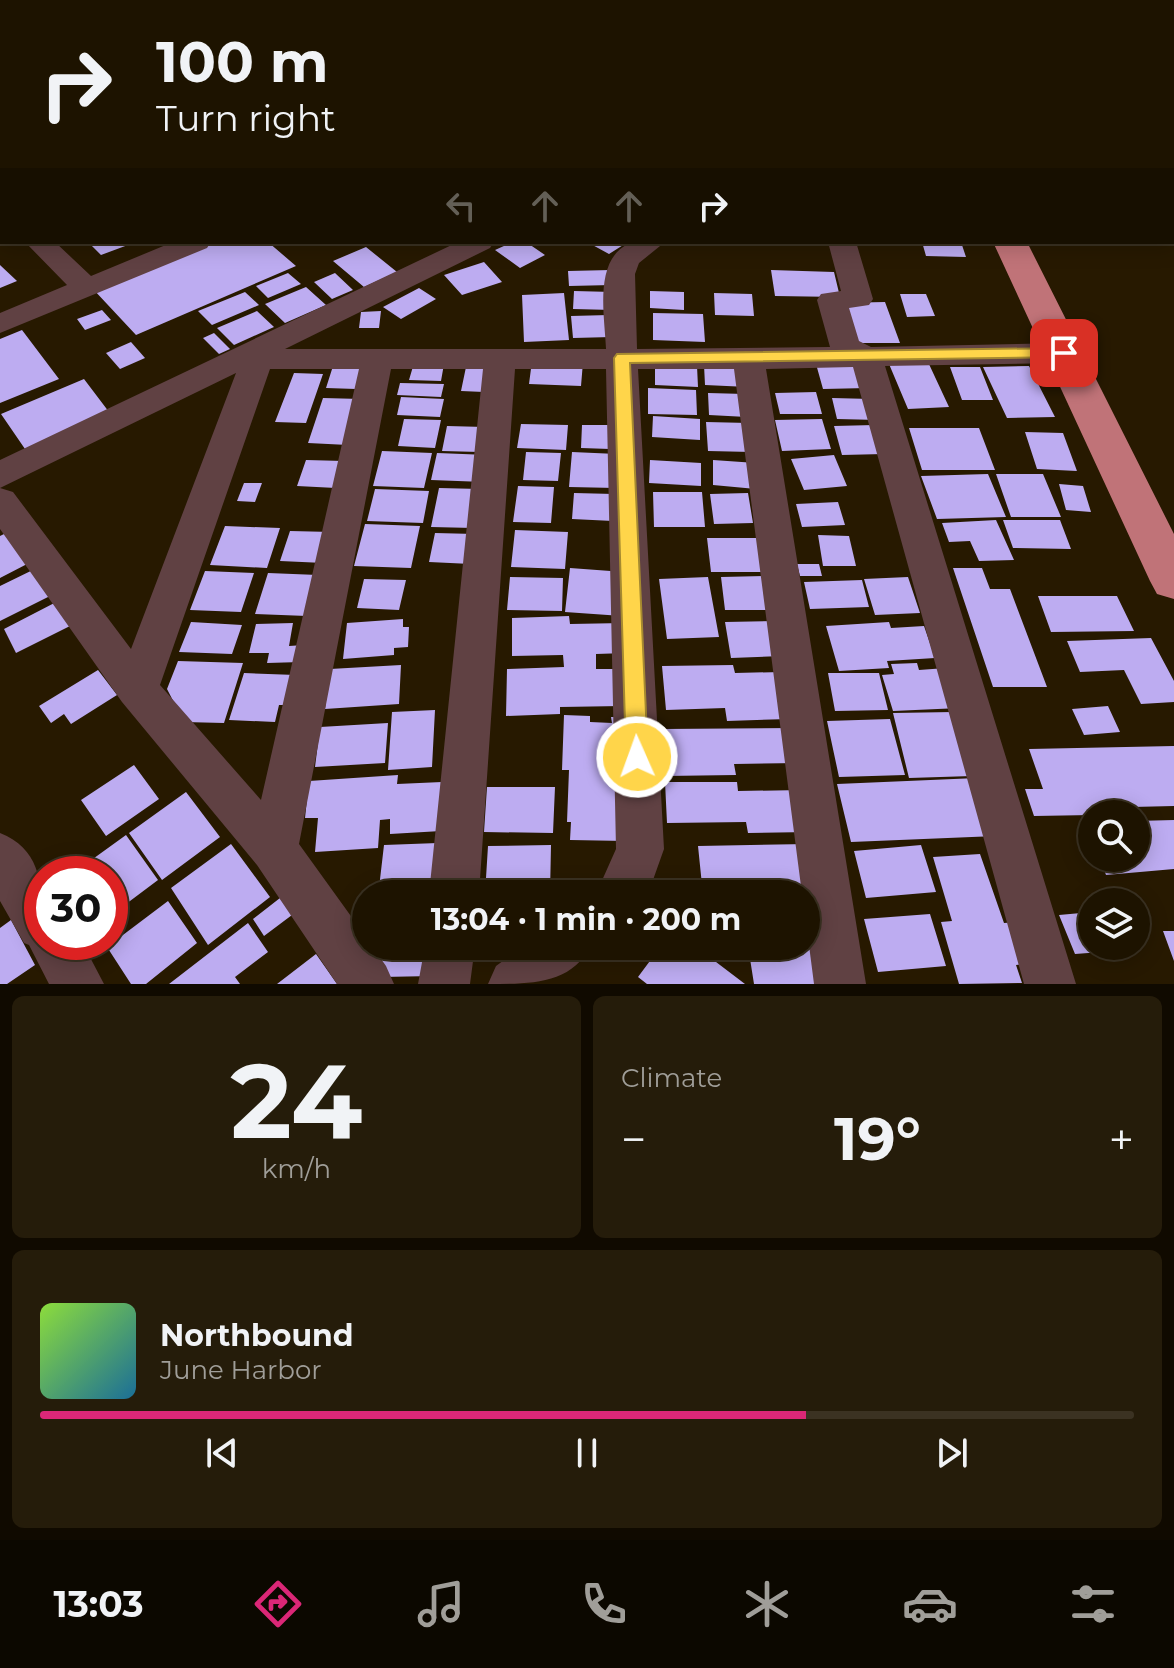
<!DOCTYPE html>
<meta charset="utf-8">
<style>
body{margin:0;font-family:Montserrat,sans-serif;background:#251c0a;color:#f1f3f6;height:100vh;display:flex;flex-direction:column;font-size:30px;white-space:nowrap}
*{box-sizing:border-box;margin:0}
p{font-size:26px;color:#a09e99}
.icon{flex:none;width:44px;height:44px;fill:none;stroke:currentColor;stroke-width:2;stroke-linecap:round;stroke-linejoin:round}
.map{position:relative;height:984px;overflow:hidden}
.side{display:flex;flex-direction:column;gap:12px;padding:12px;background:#100a00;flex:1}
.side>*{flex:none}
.hud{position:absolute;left:0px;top:0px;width:1174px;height:244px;box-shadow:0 4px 20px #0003,0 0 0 2px #3b3222;background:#1d1300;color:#f1f3f6;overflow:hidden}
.buttons{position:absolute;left:1078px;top:800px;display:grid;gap:16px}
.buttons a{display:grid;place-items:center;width:72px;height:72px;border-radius:50%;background:#1d1300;box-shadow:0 4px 20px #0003,0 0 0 2px #3b3222;font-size:40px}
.speed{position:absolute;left:24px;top:856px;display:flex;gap:16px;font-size:40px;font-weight:700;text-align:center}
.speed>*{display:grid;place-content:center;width:104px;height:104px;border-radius:50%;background:#1d1300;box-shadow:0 4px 20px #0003,0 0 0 2px #3b3222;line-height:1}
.speed .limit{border:12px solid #d22;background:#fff;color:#111}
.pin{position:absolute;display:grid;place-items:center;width:68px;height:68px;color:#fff;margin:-34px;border-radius:16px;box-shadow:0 4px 12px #0006}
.me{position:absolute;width:88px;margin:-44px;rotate:358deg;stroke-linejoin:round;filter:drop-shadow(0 0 6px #0008)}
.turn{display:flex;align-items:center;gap:28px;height:168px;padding:0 24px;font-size:36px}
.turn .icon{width:104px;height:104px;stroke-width:2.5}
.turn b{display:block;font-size:56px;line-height:68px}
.lanes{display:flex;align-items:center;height:76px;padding:0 24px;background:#0003;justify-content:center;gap:40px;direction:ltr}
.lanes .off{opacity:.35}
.big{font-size:60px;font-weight:700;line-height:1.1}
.side .tile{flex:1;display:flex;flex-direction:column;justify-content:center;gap:12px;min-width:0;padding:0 28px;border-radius:12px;background:#251c0a}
.side .dial{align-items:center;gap:0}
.dial b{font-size:104px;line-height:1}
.song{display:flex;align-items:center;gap:24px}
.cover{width:96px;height:96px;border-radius:12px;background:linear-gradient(135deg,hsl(90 70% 55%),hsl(200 70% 35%))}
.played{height:8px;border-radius:4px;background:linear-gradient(90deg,#db2777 70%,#3b3222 70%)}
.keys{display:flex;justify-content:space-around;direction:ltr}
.heat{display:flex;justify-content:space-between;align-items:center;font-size:44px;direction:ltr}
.side .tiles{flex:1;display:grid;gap:12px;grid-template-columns:1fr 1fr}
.tile:last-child{grid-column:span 2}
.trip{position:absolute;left:352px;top:880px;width:468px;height:80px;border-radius:40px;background:#1d1300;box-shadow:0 4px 20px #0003,0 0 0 2px #3b3222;font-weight:700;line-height:80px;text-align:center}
.menu{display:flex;height:128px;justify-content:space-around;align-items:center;background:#0c0800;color:#a09e99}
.menu .icon{width:56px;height:56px}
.menu .on{color:#db2777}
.menu b{font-size:36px;color:#f1f3f6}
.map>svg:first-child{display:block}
</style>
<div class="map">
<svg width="1174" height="984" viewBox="0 0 1174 984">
<rect width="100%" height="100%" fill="#271900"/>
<path fill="#bdacf1" d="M88,242H136L101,255Z
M209,242H268L296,266L136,335L93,289Z
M513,242H526L545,255L520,268L495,250Z
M587,242H628L609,254Z
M922,242H961L966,257L926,256Z
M366,247L397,272L364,287L333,261Z
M484,262L502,282L462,295L444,275Z
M0,265L17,281L0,288Z
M611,270L612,285L569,286L568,271Z
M771,270L834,272L840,297L775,296Z
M288,273L301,284L268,298L256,286Z
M335,273L353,290L332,299L314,282Z
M306,287L326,305L285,323L265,304Z
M419,288L436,299L401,319L383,307Z
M574,291L613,292V310L573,309Z
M650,291L684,292V310L650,308Z
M245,292L259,305L212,325L198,311Z
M564,293L569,340L524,342L522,295Z
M714,293L752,294L754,316L715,315Z
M900,294H926L935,316L907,317Z
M885,302L900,343H852L839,303Z
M102,310L111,320L85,330L77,319Z
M257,311L274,327L234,345L217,328Z
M381,311L379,328H359L361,312Z
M653,313L703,314L705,342L653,340Z
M609,315L612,337L573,338L571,316Z
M22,330L59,379L0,403V339Z
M214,333L230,349L219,354L203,338Z
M131,342L145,358L120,369L106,353Z
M532,361L583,362L581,386L529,384Z
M928,362L949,407L908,409L889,364Z
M414,363L444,364L441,381L409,380Z
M859,363L868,388L823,389L816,364Z
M655,365L697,366L698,387L655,385Z
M704,365L746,366L748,387L705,385Z
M333,366L363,367L356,389L326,388Z
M1029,366L1055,417L1007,418L983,367Z
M466,367L488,368L484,392L461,391Z
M950,367H980L993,400H962Z
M294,373L323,374L306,423L275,422Z
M84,379L109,412L25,449L1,414Z
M400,383L444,384L441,397L397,395Z
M648,388L696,390L697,415L648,414Z
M816,392L822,414H780L775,393Z
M708,393L745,394L747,417L709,415Z
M401,397L444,399L440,417L397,415Z
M323,398L361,399L348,445L308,443Z
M832,398L872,399L879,420L837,419Z
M653,416L700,419V440L652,437Z
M404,419L441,420L435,448L398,446Z
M822,419L831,449L782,451L775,420Z
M706,422L749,423L752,452L708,451Z
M521,424L568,425L566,450L517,448Z
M582,425H612L610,449L581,448Z
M874,425L884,454L842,455L834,426Z
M447,426L485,427L480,452L442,451Z
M909,428H979L995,470H922Z
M1025,432L1063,433L1077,471L1037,469Z
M382,451L432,453L424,488L373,486Z
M526,452L561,453L558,481L523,480Z
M572,452L617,454L616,488L569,487Z
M437,453L488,455L484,482L431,480Z
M834,455L847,486L804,490L791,459Z
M306,460L344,461L336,488L297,486Z
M650,460L701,463V486L649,483Z
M713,460L756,463V489L713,485Z
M988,474L1006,517L937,519L921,476Z
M996,474H1043L1061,517H1011Z
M244,483H262L255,502L237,501Z
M1059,484L1083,486L1091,512L1066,510Z
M518,486L554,487L551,523L513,522Z
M439,488L480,489L474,528L431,527Z
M375,489L429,491L423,523L367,521Z
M653,492H702L705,527H654Z
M574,493L614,494L613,521L572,519Z
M748,493L753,523L714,524L710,494Z
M838,502L845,525L802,527L796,504Z
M996,520L1014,560L979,561L970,541L949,542L942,523Z
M1003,520H1060L1071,549L1013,548Z
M365,524L420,526L411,568L354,566Z
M225,526L280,528L267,568L210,565Z
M515,530L568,532L565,569L511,567Z
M290,531L332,532L324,563L280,561Z
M8,532L29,563L0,578V536Z
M435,533L475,534L471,564L429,562Z
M818,535L849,536L856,566H823Z
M707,538H759L764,572H711Z
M797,564H819L822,576H800Z
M43,565L58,592L0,621V586Z
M570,568L624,572L622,616L565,612Z
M953,568H982L990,589H1010L1047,687H993Z
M205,571L254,573L241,612L190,610Z
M268,573L318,575L307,616L255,614Z
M766,576L771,610H725L721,577Z
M510,577L563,578L562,611L507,610Z
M708,577L719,637L667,639L659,579Z
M908,577L920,613L875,615L864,579Z
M364,579L406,580L399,610L357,608Z
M862,580L869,607L810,609L804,582Z
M1038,596H1117L1134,631L1051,632Z
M64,598L78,622L16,653L4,629Z
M569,616L570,624L624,623L626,653L596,654V669H620L622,706L560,707V714L506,716L507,669L564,667L563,655L512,656V618Z
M403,619V627H409L408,647L394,648V655L343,659L347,623Z
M775,621L782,656L731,658L725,622Z
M191,622L242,625L232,654L179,652Z
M889,622L891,628L924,626L935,658L887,661L889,668L839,671L826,626Z
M293,623L289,646L304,645L301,662L267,663L269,653H249L256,624Z
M1151,638L1174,681V702L1141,704L1124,670L1080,672L1067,641Z
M178,661L243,663L224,723L184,722L167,689Z
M917,663L919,670L946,668L960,708L893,711L882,675L894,674L891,664Z
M401,665L399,704L325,709L330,669Z
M733,665L735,673L781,672L789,719L727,721L725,708L666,710L662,666Z
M98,670L117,695L71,724L64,714L51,723L39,706Z
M244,673L296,675L288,705H279L275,722L229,720Z
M828,673H879L888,710L835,711Z
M1108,706L1120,732L1084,735L1072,709Z
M435,710L432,767L388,770L392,712Z
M953,712L972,776L909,778L893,713Z
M564,715L590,716V722L612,723L611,717H630L626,841L570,840L571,822H567L569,770H562Z
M890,719L905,775L839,777L827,721Z
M388,723L385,763L315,767L320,727Z
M793,728L799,763L734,764L736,775L665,776L662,729Z
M1174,746V806L1090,808L1092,815L1034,816L1025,789H1043L1029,749Z
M134,765L159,799L106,836L81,800Z
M398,775L397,784L442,782L441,831L390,834V819L380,820L378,848L315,852L318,818H305L309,781Z
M977,778L996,836L851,842L837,784Z
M665,782H737L738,791L802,790L809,832L748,833L746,822L667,823Z
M487,787H555L553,833L484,832Z
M186,792L220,837L162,880L129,833Z
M1174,820V869L1106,875L1100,858H1136V821Z
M126,835L158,880L114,913L110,908V874H72Z
M438,843L441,894H397L398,888H379L384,845Z
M231,844L270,897L208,945L171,888Z
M808,844L806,907V894H728L726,884L702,885L698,846Z
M551,845L550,894H485L488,846Z
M921,845L936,892L866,898L854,851Z
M980,854L1004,923L1019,922L1033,963L1016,965L1022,983L959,984L941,922L952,921L933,857Z
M280,898L292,915L264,936L253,919Z
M168,901L197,943L146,984H131L107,947Z
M1092,912V946H1113L1115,951L1075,954L1059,915Z
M806,913L835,984H754L748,946H806Z
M930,914L946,966L878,972L864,919Z
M366,919V946H438L437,952L359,954L363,920Z
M11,920L35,965L7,984H0V928Z
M248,923L268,952L235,977L240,984H169Z
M1163,931H1174V961Z
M661,946H695L745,984H647L638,977Z
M316,954L337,984H277Z
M434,955L433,976L381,977L382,956Z"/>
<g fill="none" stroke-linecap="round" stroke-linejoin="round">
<path fill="#604143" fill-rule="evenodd" d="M177,0H200L201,2H178Z
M224,0H249L223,2Z
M487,0H512L486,2Z
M775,0H838L839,2H776Z
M0,197H2V215H0Z
M25,242H55L91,276L173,242H211L207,248L0,333V313L67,285Z
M458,242H494L490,248L285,349H606C605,318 593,261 628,244C637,239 654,242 665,242L639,263L635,274L637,349L830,347L817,300L821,294L841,291L828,242H856L873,299L869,305L849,308L859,341L871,347L1064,343L1075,346L1080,353L1075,360L1064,363L885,366L1076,984H1024L853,367L766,369L866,984H814L806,922V894H802L734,369H638L664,849L648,894H596L616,849L606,369H515L479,894H429L483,369H391L299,844L366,937V946H372L386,966L394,984H337L257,865L122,702L0,529V488L13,492L131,649L236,373L0,488V460ZM270,369H359L261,800L160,685Z
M0,833C48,852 42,899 42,942H82L104,984H49L29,945L24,943L0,901Z
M425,946H475L470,984H418Z
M523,946H591C571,984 532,984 488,984L496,966Z"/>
<path fill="#c07378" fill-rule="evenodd" d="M880,0H904L905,2H881Z
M993,242H1027L1174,534V599L1157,594L1150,581Z"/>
</g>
<path fill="#ffd54a" stroke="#a68a30" stroke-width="2" d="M1064,348L1072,353L1070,357L630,363L648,757L645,764L637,767L629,764L626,757L614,358L617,354Z"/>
</svg>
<div class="buttons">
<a><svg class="icon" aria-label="search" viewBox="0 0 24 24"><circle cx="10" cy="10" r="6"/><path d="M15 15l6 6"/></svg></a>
<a><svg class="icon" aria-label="layers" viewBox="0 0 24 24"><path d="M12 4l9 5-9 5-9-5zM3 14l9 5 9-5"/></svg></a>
</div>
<div class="speed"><div class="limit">30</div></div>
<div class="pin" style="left:1064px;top:353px;background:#d93025"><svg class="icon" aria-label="arrive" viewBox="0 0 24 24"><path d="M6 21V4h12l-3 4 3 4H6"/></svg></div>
<svg class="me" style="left:637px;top:757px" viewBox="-20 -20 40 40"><circle r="17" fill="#ffd54a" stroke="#fff" stroke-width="3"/><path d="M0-11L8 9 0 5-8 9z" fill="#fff"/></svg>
<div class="trip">13:04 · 1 min · 200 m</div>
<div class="hud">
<div class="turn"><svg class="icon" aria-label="right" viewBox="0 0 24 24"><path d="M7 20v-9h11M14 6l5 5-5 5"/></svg><div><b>100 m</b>Turn right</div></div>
<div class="lanes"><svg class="icon off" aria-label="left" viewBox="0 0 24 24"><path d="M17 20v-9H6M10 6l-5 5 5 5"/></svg><svg class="icon off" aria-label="ahead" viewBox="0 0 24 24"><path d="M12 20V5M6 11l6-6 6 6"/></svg><svg class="icon off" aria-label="ahead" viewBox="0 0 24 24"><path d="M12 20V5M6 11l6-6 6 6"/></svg><svg class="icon" aria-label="right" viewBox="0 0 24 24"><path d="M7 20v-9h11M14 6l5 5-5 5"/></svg></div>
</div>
</div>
<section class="side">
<div class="tiles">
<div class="tile dial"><b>24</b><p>km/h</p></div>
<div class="tile"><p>Climate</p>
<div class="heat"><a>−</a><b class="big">19°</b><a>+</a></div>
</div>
<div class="tile">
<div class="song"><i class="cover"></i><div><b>Northbound</b><p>June Harbor</p></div></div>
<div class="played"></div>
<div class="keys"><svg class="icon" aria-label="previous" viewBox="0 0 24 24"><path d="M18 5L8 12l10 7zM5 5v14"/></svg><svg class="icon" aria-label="pause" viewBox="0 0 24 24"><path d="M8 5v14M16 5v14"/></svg><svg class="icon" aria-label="next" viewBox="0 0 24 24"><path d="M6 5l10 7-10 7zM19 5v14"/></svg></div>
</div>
</div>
</section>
<nav class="menu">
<b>13:03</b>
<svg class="icon on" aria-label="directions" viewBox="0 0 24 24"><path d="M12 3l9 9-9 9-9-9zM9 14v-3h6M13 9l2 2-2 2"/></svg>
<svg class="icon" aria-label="music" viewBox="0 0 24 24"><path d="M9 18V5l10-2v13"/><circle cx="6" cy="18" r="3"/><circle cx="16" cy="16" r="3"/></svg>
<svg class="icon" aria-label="phone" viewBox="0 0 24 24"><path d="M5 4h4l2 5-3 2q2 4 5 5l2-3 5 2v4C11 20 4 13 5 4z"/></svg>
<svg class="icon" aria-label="climate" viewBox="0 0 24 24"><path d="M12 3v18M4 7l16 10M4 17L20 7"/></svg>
<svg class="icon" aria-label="car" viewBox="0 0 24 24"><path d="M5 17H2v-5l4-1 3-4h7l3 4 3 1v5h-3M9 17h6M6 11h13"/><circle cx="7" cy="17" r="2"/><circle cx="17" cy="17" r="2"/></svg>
<svg class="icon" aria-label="filters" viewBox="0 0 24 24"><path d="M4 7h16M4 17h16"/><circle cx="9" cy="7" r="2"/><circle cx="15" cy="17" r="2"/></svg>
</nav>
